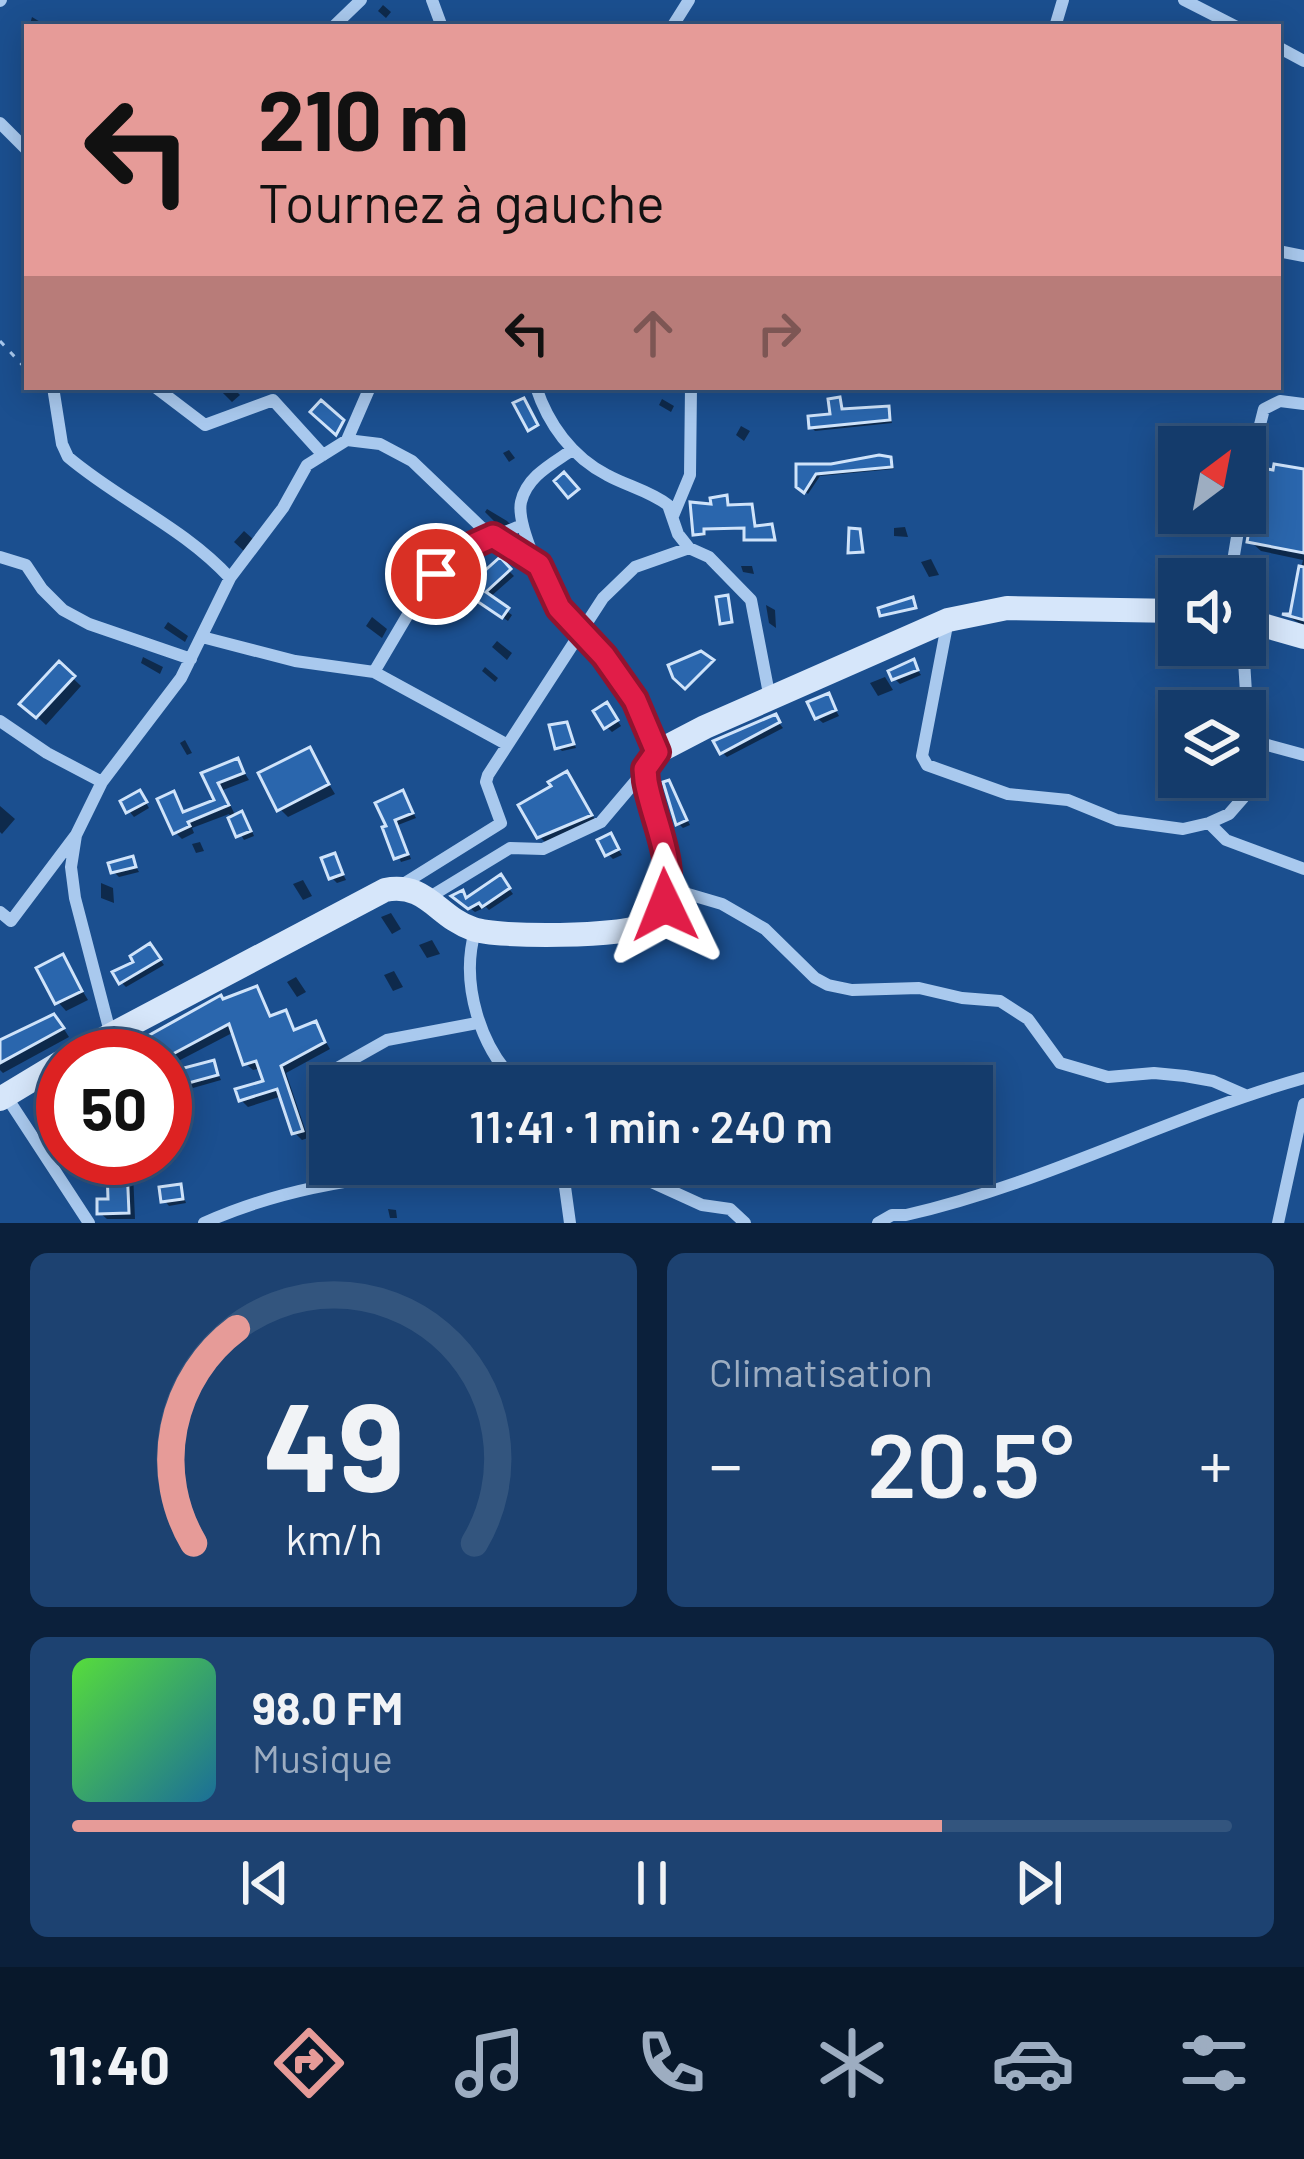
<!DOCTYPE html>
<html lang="fr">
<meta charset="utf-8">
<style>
body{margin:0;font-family:Barlow,sans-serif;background:#1d4271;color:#f1f3f6;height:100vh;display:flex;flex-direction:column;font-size:45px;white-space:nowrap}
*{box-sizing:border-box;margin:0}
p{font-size:39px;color:#9dadc1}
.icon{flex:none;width:66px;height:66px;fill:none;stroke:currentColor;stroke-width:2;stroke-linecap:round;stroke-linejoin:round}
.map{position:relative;height:1223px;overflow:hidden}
.details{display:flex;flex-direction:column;gap:30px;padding:30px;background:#0b203b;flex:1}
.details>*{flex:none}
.top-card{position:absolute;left:24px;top:24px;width:1257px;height:366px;border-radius:0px;box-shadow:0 6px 30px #0003,0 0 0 3px #33557e;background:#e69b98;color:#111;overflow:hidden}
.needle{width:78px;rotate:32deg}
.buttons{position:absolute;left:1158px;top:426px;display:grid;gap:24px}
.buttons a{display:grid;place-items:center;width:108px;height:108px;border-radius:0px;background:#143b6b;box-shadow:0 6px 30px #0003,0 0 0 3px #33557e;font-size:60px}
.speed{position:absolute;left:36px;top:1029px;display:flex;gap:24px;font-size:60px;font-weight:700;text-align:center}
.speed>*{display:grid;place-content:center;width:156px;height:156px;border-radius:50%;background:#143b6b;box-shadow:0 6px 30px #0003,0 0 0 3px #33557e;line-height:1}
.speed .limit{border:18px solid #d22;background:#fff;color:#111}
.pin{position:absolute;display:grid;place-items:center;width:102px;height:102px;color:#fff;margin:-51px;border:6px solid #fff;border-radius:50%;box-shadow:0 3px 12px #0007}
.me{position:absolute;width:132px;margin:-66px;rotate:358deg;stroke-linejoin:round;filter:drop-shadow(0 0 9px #0008)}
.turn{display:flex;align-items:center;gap:42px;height:252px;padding:0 36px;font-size:54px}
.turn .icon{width:156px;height:156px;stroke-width:2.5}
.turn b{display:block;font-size:84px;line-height:102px}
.lanes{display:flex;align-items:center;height:114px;padding:0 36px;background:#0003;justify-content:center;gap:60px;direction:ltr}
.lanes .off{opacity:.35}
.big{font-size:90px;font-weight:600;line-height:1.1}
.details .widget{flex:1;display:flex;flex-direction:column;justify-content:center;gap:18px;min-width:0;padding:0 42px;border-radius:18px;background:#1d4271}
.details .dial{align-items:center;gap:0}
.dial svg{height:312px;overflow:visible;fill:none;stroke:#33557e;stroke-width:7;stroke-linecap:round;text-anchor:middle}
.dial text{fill:#f1f3f6;stroke:none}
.song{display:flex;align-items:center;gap:36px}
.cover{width:144px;height:144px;border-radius:18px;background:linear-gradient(135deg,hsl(110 70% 55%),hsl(200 70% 35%))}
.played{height:12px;border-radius:6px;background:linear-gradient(90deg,#e69b98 75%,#33557e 75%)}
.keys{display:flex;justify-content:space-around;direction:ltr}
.heat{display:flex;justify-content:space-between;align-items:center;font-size:66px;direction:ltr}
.details .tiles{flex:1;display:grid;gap:30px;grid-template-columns:1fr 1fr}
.widget:last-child{grid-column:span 2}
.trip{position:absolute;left:309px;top:1065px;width:684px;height:120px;border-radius:0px;background:#143b6b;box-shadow:0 6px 30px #0003,0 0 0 3px #33557e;font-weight:600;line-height:120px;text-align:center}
.tabs{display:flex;height:192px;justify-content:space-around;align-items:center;background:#08182b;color:#9dadc1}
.tabs .icon{width:84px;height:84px}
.tabs .selected{color:#e69b98}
.tabs b{font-size:54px;color:#f1f3f6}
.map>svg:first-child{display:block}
</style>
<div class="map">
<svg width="1304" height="1223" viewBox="0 0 1304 1223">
<rect width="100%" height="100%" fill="#1b4f8f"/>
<path fill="#0007" d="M383,5L391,12L386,18L378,11Z
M32,17L42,23V27L30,24Z
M217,387H232L240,395L232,402Z
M662,399L674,406L671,412L659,405Z
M839,400L844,412L888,409L892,423L815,431L811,427L834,417Z
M741,426L750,431L744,441L736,435Z
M509,450L515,458L509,462L503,453Z
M890,460L894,469L820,476L808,494L799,486V467Z
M1304,472V626L1289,617L1303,560L1261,551L1250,541Z
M726,498L729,508L751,507L756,529L771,527L776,541H750L747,529L705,530V536H698L695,534L714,508Z
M487,509L507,521L511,525L504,528L496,523L485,512Z
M905,527L908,537L894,536V528Z
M244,531L254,540L245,552L234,542Z
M931,559L939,575L929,577L921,562Z
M500,562L514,576L489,598L512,615L508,621L468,593Z
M741,566H752L754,574L743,572Z
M766,605L775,610L776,628L769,623Z
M372,617L387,629L382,638L366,626Z
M168,622L188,636L185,642L164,628Z
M497,641L512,653L507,660L492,647Z
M1205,645H1232L1230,660L1209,657L1204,651Z
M143,657L163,667L160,674L141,663Z
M913,663L921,675L900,684L895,679Z
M59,665L81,686L46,725L24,704Z
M485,667L498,678L495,682L482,671Z
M885,677L893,690L878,696L870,683Z
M828,696L839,716L823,723L817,718Z
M611,711L621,726L612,732L607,727Z
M775,718L783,728L727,757L722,752Z
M566,725L576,748L562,751L558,747Z
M185,740L192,753L187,755L180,743Z
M309,751L335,794L288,817L280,809Z
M237,761L249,780L223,790L236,817L242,815L247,820L254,836L244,840L229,814L192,828L194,833L182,839L176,833L173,795L186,814L218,801L205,774Z
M566,775L598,824L548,845L539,836L555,788Z
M668,783L690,825L683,828L678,823Z
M403,794L416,818L398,825L411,859L401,862L386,829Z
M144,799L149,808L134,817L129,811Z
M0,806L15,819L2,834L0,832Z
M610,837L622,855L613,859L608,854Z
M200,842L204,851L196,853L192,844Z
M334,856L346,880L337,883L332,878Z
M132,859L139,872L119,877L114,872Z
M303,880L312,896L303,900L293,884Z
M101,883L113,888L114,903L101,898Z
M505,883L513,894L489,910L486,907L475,912L456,897L462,893L469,900Z
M391,913L401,929L392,934L381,917Z
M432,940L440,954L427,958L419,945Z
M155,952L164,965L126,987L121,982Z
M62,957L88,1000L66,1011L58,1002Z
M394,971L403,987L393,991L384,975Z
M296,977L306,992L297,997L287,982Z
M257,990L273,1018L285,1013L297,1033L316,1025L330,1049L286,1073L308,1138L302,1140L295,1133L282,1096L248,1107L241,1100L267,1083L262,1068L253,1070L245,1063L234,1032L165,1068V1056H121L224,1002Z
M62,1026L69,1037L3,1073L0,1070V1044Z
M213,1063L221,1080L193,1088L187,1083Z
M113,1158H128L138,1169L133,1172L135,1219H107L100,1213L112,1202L108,1175L101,1169Z
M180,1187L186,1203L169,1206L164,1200Z
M388,1209L396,1210L397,1218H390Z"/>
<path fill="#2a66ad" stroke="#cfe3fa" stroke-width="3" d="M840,397L842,409L889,406L890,420L809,428L808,416L830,414L828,399Z
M524,398L538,425L528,431L513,403Z
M321,400L344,420L336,435L310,412Z
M879,455L891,457L892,467L816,474L804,493L796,487V464H831Z
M1274,464L1304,469V553L1247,542L1260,468L1273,470Z
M564,472L579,489L568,498L554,481Z
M727,495L728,505L752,504L755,526L772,524L775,540H744V528L704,529V534L693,535L690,502L711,504L710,498Z
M849,528L860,529L863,552L848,553Z
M500,557L511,569L486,592L509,608L502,618L459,589L466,578L472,582Z
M1299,566L1304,567V620L1282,614H1290Z
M728,595L732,622L720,624L716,597Z
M913,597L916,608L880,616L878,608Z
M1194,645H1228L1226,656L1194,651Z
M701,651L714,660L685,689L673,678L668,665Z
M914,659L918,670L892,680L888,671Z
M59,661L75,676L36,718L19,704Z
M829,693L836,710L815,719L807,702Z
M607,702L618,720L604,729L593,711Z
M776,714L780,722L720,754L713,741Z
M567,722L574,744L555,749L549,725Z
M310,747L329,784L277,811L258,773Z
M238,758L244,773L218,783L229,805L188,822L190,826L173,834L157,799L174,791L183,812L214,800L201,773Z
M567,771L592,815L537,838L518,805L551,786L548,782Z
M669,780L687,820L676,825L663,782Z
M140,790L147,802L126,813L120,801Z
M403,790L413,813L395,820L408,854L394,859L382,827L386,826L375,803Z
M242,811L251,831L236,837L228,818Z
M611,833L619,849L605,856L597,840Z
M335,853L343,874L329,879L321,858Z
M133,856L136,867L111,873L108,863Z
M501,874L510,888L482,907L479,903L468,909L451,896L463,890L466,898Z
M150,943L161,959L119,984L112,972L133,962L130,956Z
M63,954L82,991L55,1004L36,968Z
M257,986L270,1016L286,1010L294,1030L316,1021L325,1042L281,1066L303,1131L292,1134L277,1089L239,1101L235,1089L263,1081L256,1061L243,1065L229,1024L169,1056H112L221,995L223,999Z
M54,1014L64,1028L0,1063V1040Z
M214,1060L218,1075L185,1084L180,1069Z
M97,1158H133V1166H127L129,1213L97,1214V1199H108L107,1169L98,1170Z
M181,1184L183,1199L161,1202L159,1187Z"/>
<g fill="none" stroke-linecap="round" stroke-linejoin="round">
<path stroke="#a9c9ee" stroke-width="3" stroke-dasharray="6 9" stroke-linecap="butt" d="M0,341L27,370"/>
<path stroke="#a9c9ee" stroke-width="12" d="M432,0L442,27
M1184,0L1237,27
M0,1L1,0
M333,27L361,0
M672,27L689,0
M1055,27L1063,0
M1278,47L1304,61
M0,123L27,150
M1278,251L1304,256
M53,387L62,444L68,457C120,501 183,527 230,578
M155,387L205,425L273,400L323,455
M536,387C548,424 572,457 607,475C627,486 650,491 668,505L678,534L689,548L709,557L751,600L770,699
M347,440L370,387
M572,450C552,464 527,476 521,502C516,524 545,586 558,606C578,638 613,662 635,700C644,716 650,734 657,751
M1245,484L1264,409L1280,401L1304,404
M673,516L690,475L691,387
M0,557L26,565L42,589L63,610L89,624L191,659
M1230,579L1241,513
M948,620L922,756L927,765L1008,794L1068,800L1117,820L1183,829L1209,823L1229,814L1243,798L1246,788L1249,740L1243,645
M202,637L295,661L374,672L506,744
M374,672L420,594L453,554L522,525
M0,721L47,753L102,782
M1249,740L1304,755
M1209,823L1226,840L1304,869
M400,886L501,823L486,782L488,775L603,598L635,567L689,548
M671,889L722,904L748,919L765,929L815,978L828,985L852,990L919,988L962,998L1000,1001L1028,1019L1060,1063L1108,1077L1154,1073L1185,1076L1213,1081L1245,1095
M428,898L510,848L543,849L601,822L645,770
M0,912L11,921L75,836
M475,931C460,984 480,1049 520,1086
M110,1032L75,898L71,867L76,835L102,782L181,678L230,578L283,508L307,465L347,440L380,444L412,461L481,527L539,565
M316,1080L387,1040L477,1023
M6,1096L89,1223
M612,1164L702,1205L730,1209L745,1223
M562,1165L570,1223
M204,1223C320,1171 439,1170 563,1170
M878,1223L892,1215H906C1044,1184 1169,1116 1304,1078
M1278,1223L1304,1104"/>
<path stroke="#d6e6fa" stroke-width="24" d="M1245,620L1304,637
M71,1056L385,890C427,882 437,917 473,929C499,938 622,937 646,925C660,918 669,903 670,888C672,852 652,815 646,781L645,769L657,752L705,727L948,620L1007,608L1179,611
M0,1099L63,1061"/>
</g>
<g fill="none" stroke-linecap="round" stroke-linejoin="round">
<g stroke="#92132f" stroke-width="30">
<path id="route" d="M436,574L453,554L493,536L539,565L559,608L604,656L635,700L657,752L645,769L646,781C653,821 677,863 665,905"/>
</g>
<use href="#route" stroke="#e11d48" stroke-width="21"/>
</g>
</svg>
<div class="buttons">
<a><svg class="needle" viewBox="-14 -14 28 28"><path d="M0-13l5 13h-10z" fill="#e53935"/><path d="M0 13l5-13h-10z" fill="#9dadc1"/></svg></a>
<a><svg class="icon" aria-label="sound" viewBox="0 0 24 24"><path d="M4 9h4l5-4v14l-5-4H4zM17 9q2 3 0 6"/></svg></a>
<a><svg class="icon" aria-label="layers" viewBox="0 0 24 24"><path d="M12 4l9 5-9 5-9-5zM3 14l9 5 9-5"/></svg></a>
</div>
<div class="speed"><div class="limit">50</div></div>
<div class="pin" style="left:436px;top:574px;background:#d93025"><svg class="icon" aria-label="arrive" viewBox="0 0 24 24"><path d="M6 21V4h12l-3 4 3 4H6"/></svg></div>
<svg class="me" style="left:665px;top:905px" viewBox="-20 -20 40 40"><path d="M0-17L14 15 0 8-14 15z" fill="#e11d48" stroke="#fff" stroke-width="4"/></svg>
<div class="trip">11:41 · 1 min · 240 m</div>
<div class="top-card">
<div class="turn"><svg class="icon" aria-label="left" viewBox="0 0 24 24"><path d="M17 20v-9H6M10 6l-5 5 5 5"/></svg><div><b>210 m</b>Tournez à gauche</div></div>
<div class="lanes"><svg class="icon" aria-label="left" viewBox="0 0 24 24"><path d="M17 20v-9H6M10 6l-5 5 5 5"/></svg><svg class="icon off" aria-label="ahead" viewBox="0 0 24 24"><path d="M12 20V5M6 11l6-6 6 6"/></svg><svg class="icon off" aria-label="right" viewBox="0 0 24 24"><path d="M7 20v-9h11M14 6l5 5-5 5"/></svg></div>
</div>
</div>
<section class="details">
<div class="tiles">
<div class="widget dial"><svg viewBox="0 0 100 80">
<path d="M14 69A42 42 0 1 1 86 69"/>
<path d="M14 69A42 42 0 0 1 25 14" stroke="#e69b98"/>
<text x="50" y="56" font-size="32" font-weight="700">49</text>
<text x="50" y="72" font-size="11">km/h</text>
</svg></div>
<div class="widget"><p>Climatisation</p>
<div class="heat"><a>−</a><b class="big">20.5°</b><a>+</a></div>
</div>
<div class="widget">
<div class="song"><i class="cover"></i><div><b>98.0 FM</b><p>Musique</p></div></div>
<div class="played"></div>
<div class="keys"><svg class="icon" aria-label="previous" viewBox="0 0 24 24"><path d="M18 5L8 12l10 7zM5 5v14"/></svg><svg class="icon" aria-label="pause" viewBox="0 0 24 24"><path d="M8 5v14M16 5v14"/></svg><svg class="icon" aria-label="next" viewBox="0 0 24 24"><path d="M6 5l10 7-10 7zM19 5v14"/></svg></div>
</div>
</div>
</section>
<nav class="tabs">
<b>11:40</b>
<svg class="icon selected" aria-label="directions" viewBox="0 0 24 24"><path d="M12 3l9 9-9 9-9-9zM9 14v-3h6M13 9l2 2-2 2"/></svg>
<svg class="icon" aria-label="music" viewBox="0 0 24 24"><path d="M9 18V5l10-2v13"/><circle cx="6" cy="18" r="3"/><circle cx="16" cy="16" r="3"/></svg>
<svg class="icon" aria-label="phone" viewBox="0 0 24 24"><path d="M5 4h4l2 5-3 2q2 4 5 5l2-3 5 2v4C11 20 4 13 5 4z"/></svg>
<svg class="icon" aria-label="climate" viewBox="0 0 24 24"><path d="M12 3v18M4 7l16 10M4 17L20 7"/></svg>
<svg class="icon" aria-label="car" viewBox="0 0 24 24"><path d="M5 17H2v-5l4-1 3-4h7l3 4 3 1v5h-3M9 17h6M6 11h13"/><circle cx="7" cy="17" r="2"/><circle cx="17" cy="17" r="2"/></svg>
<svg class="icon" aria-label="filters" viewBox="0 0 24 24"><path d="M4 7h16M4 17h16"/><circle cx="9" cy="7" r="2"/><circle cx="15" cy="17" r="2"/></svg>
</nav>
